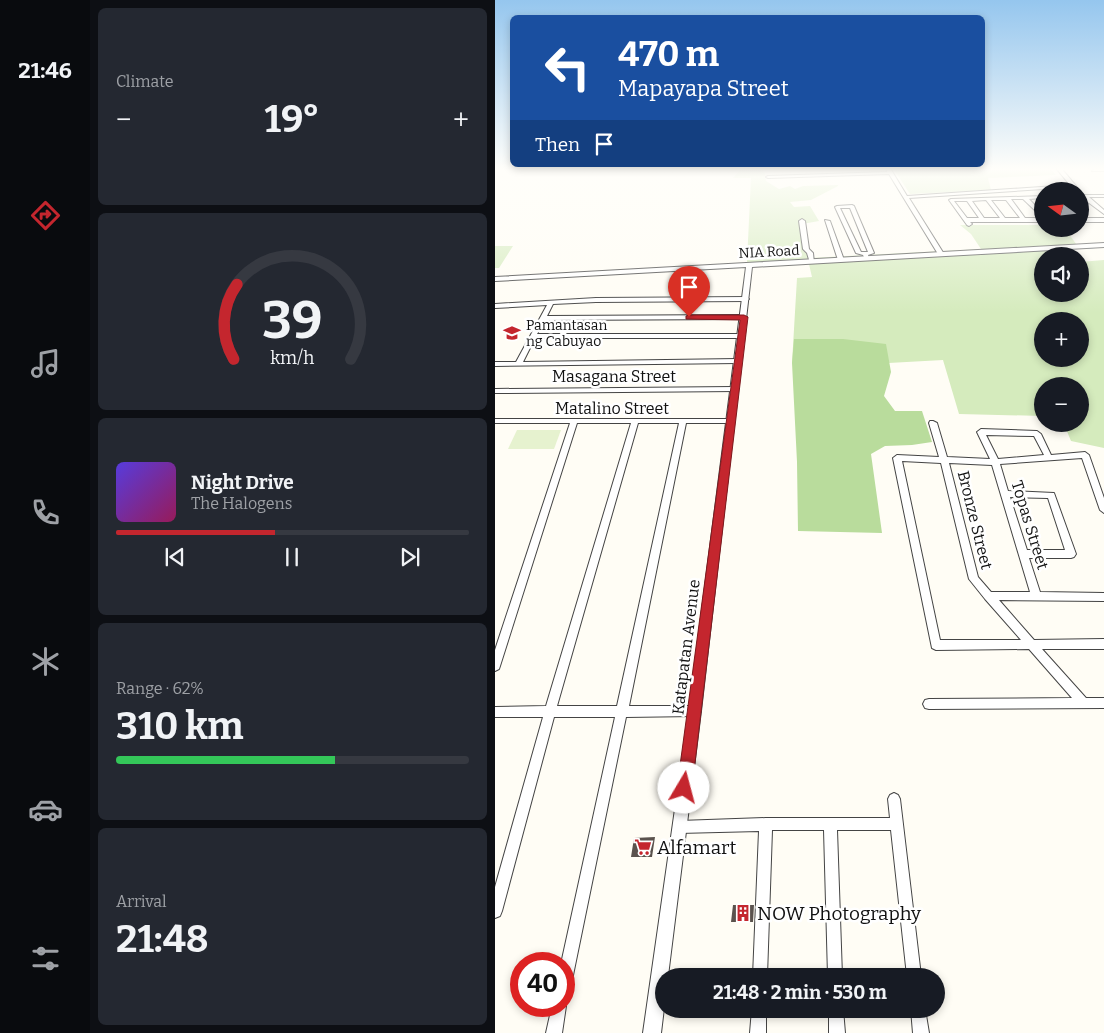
<!DOCTYPE html>
<meta charset="utf-8">
<style>
body{margin:0;font-family:Bitter,serif;background:#242831;color:#f1f3f6;height:100vh;display:flex;flex-direction:column;font-size:19px;white-space:nowrap}
*{box-sizing:border-box;margin:0}
p{font-size:16px;color:#9ea1a6}
.icon{flex:none;width:28px;height:28px;fill:none;stroke:currentColor;stroke-width:2;stroke-linecap:round;stroke-linejoin:round}
.map{position:relative;flex:1;overflow:hidden}
.side{display:flex;flex-direction:column;gap:8px;padding:8px;background:#0d0f14;width:405px}
.side>*{flex:none}
.guide{position:absolute;left:15px;top:15px;width:475px;height:152px;border-radius:8px;box-shadow:0 2px 8px #0003;background:#1a4fa0;color:#fff;overflow:hidden}
.needle{width:32px;rotate:285deg}
.controls{position:absolute;left:539px;top:182px;display:grid;gap:10px}
.controls a{display:grid;place-items:center;width:55px;height:55px;border-radius:50%;background:#171b24;box-shadow:0 2px 8px #0003;font-size:25px}
.speed{position:absolute;left:15px;top:952px;display:flex;gap:10px;font-size:25px;font-weight:700;text-align:center}
.speed>*{display:grid;place-content:center;width:65px;height:65px;border-radius:50%;background:#171b24;box-shadow:0 2px 8px #0003;line-height:1}
.speed .limit{border:8px solid #d22;background:#fff;color:#111}
.pin{position:absolute;display:grid;place-items:center;width:42px;height:42px;color:#fff;margin:-51px -21px;border-radius:50% 50% 50% 0;rotate:-45deg;box-shadow:0 0 5px #0007}
.pin .icon{rotate:45deg}
.me{position:absolute;width:55px;margin:-28px;rotate:8deg;stroke-linejoin:round;filter:drop-shadow(0 0 4px #0008)}
.turn{display:flex;align-items:center;gap:18px;height:105px;padding:0 25px;font-size:22px}
.turn .icon{width:65px;height:65px;stroke-width:2.5}
.turn b{display:block;font-size:35px;line-height:42px}
.then{display:flex;align-items:center;height:48px;padding:0 25px;background:#0003;gap:10px;font-size:19px}
.big{font-size:38px;font-weight:700;line-height:1.1}
.side .tile{flex:1;display:flex;flex-direction:column;justify-content:center;gap:8px;min-width:0;padding:0 18px;border-radius:8px;background:#242831}
.side .dial{align-items:center;gap:0}
.dial svg{height:130px;overflow:visible;fill:none;stroke:#363941;stroke-width:7;stroke-linecap:round;text-anchor:middle}
.dial text{fill:#f1f3f6;stroke:none}
.song{display:flex;align-items:center;gap:15px}
.cover{width:60px;height:60px;border-radius:8px;background:linear-gradient(135deg,hsl(250 70% 55%),hsl(330 70% 35%))}
.played{height:5px;border-radius:2px;background:linear-gradient(90deg,#c4262e 45%,#363941 45%)}
.keys{display:flex;justify-content:space-around;direction:ltr}
.heat{display:flex;justify-content:space-between;align-items:center;font-size:28px;direction:ltr}
.charge{height:8px;border-radius:4px;background:linear-gradient(90deg,#34c759 62%,#363941 0)}
.trip{position:absolute;left:160px;top:968px;width:290px;height:50px;border-radius:25px;background:#171b24;box-shadow:0 2px 8px #0003;font-weight:700;line-height:50px;text-align:center}
main{display:flex;flex:1;min-height:0}
.menu{display:flex;flex-direction:column;width:90px;justify-content:space-around;align-items:center;background:#090b0e;color:#9ea1a6}
.menu .icon{width:35px;height:35px}
.menu .selected{color:#c4262e}
.menu b{font-size:22px;color:#f1f3f6}
.map>svg:first-child{display:block}
</style>
<main>
<nav class="menu">
<b>21:46</b>
<svg class="icon selected" aria-label="directions" viewBox="0 0 24 24"><path d="M12 3l9 9-9 9-9-9zM9 14v-3h6M13 9l2 2-2 2"/></svg>
<svg class="icon" aria-label="music" viewBox="0 0 24 24"><path d="M9 18V5l10-2v13"/><circle cx="6" cy="18" r="3"/><circle cx="16" cy="16" r="3"/></svg>
<svg class="icon" aria-label="phone" viewBox="0 0 24 24"><path d="M5 4h4l2 5-3 2q2 4 5 5l2-3 5 2v4C11 20 4 13 5 4z"/></svg>
<svg class="icon" aria-label="climate" viewBox="0 0 24 24"><path d="M12 3v18M4 7l16 10M4 17L20 7"/></svg>
<svg class="icon" aria-label="car" viewBox="0 0 24 24"><path d="M5 17H2v-5l4-1 3-4h7l3 4 3 1v5h-3M9 17h6M6 11h13"/><circle cx="7" cy="17" r="2"/><circle cx="17" cy="17" r="2"/></svg>
<svg class="icon" aria-label="filters" viewBox="0 0 24 24"><path d="M4 7h16M4 17h16"/><circle cx="9" cy="7" r="2"/><circle cx="15" cy="17" r="2"/></svg>
</nav>
<section class="side">
<div class="tile"><p>Climate</p>
<div class="heat"><a>−</a><b class="big">19°</b><a>+</a></div>
</div>
<div class="tile dial"><svg viewBox="0 0 100 80">
<path d="M14 69A42 42 0 1 1 86 69"/>
<path d="M14 69A42 42 0 0 1 16 23" stroke="#c4262e"/>
<text x="50" y="56" font-size="32" font-weight="700">39</text>
<text x="50" y="72" font-size="11">km/h</text>
</svg></div>
<div class="tile">
<div class="song"><i class="cover"></i><div><b>Night Drive</b><p>The Halogens</p></div></div>
<div class="played"></div>
<div class="keys"><svg class="icon" aria-label="previous" viewBox="0 0 24 24"><path d="M18 5L8 12l10 7zM5 5v14"/></svg><svg class="icon" aria-label="pause" viewBox="0 0 24 24"><path d="M8 5v14M16 5v14"/></svg><svg class="icon" aria-label="next" viewBox="0 0 24 24"><path d="M6 5l10 7-10 7zM19 5v14"/></svg></div>
</div>
<div class="tile"><p>Range · 62%</p><b class="big">310 km</b><div class="charge"></div></div>
<div class="tile"><p>Arrival</p><b class="big">21:48</b></div>
</section>
<div class="map">
<svg width="609" height="1033" viewBox="0 0 609 1033">
<rect width="100%" height="100%" fill="#fffdf5"/>
<path fill="#d5ebbd" fill-rule="evenodd" d="M247,168H270L267,171L270,173L271,181L284,189L295,186L300,189L308,186L343,185V186L316,200L295,202L299,207L315,206L324,221L307,224L314,258L486,249L476,234L465,225H547L548,229H570L582,245L561,247L569,256H548V294H585V262L609,260V448L576,441L569,424H585V386H548L547,416L464,414L448,360L357,365L297,363L302,278L317,277L313,260L258,263L252,262L256,178H238ZM548,321H585V359H548Z
M398,168H555L561,175L493,178L496,190L415,194Z
M0,246H18L4,268H0Z"/>
<path fill="#b9dc9c" d="M299,339H348L391,344L396,372L389,396L400,411H427L437,442L417,445L390,446L376,454L387,533L303,531L302,462L297,363Z"/>
<path fill="#e6f2cf" d="M22,430H66L59,449H13Z"/>
<g fill="none" stroke-linecap="round" stroke-linejoin="round">
<path stroke="#3f96cf" stroke-width="1" d="M448,256L609,247"/>
</g>
<path fill="#5a524d" d="M160,837L157,857H136L139,838Z
M238,905H259L258,922H236Z"/>
<g fill="none" stroke-linecap="round" stroke-linejoin="round">
<g stroke="#444" stroke-width="2">
<path id="minor" d="M391,168H395L412,196L575,185L561,168H566L581,186L579,187L414,198L449,254L446,256L443,254L394,174L273,178L271,177L273,176L392,172Z
M599,169H609V171H597Z
M588,195H609V197H594L609,210V214L586,197V196Z
M548,196V198L534,199L548,214V218L528,199H516L530,218H548V222H475L477,224L474,226L472,225L454,200L456,199ZM491,200L505,218H489L477,201ZM496,200H511L525,218H510ZM459,201H472L484,218H472Z
M357,205L359,206L379,253L373,255L374,259H370L368,255L361,253L340,207L342,206ZM345,208H355L373,252H366Z
M585,218H609V222H585Z
M307,219L310,221L314,249L318,253L319,263H315L312,253L308,249L304,221Z
M330,220L335,221L349,260L348,261L343,260Z
M101,298L251,297L254,299L251,301L101,302L58,304L52,316L249,315L252,317L249,319L50,320L42,334H247L250,336L247,338H40L28,362L243,359L246,361L243,363L0,366V362H21L52,305L0,308V304Z
M239,387L243,389L242,391L0,393V389Z
M0,419H235L239,421L235,423H191L134,706H200L204,707L206,711L204,715L200,716L131,717L76,985L74,990L69,992V964H66L120,717H59L7,911L5,916L0,918V887L48,717H0V707L51,706L136,423H82L5,666L4,669L0,671V650L75,423H0ZM143,423H184L122,706H62Z
M435,421H438L442,423L452,457L495,459L482,432L486,429L542,431L546,434L556,455L590,452L594,455L609,498V513L605,510L587,458L505,464L513,491L559,493L581,554L579,557L576,558H534L545,592L609,593V601L504,600L539,640L609,639V649H547L591,698H609V708L434,709L430,708L428,704L430,700L434,699L577,698L534,649L441,650L437,648L398,458L402,455L444,457L434,423ZM491,435L539,436L549,455L503,459ZM407,461L446,463L474,579L490,599L526,640H445ZM454,463L497,465L535,592H496L483,577ZM515,497L553,498L570,550H532Z
M399,793L403,795L405,799L426,976H412L396,830H342L347,976H333L329,830H277L272,976H258L264,831L184,833L180,831L178,827L180,823L184,821L271,818H395L393,799L395,795Z
M69,1001L71,1006L67,1033H51L57,1006H69Z
M257,1009H271V1033H255Z
M334,1009H348L350,1033H334Z
M416,1009H430L434,1033H418Z"/>
</g>
<g stroke="#444" stroke-width="2">
<path id="tertiary" d="M609,243V247L257,267L206,711L173,976H169V1008L166,1033H148L194,711L251,267L0,281V277Z"/>
</g>
<use href="#minor" fill="#fff" fill-rule="evenodd"/>
<use href="#tertiary" fill="#fff" fill-rule="evenodd"/>
</g>
<linearGradient id="sky" x2="0" y2="1"><stop stop-color="#95c6ee"/><stop offset="0.54" stop-color="#fffefa"/><stop offset="1" stop-color="#fffefa" stop-opacity="0"/></linearGradient>
<rect width="609" height="313" fill="url(#sky)"/>
<path fill="#c4262e" stroke="#7f191e" d="M194,315H249L253,317L197,788L195,794L189,796L184,794L182,788L245,320L191,319V316Z"/>
<defs>
<g id="university-bare" transform="scale(1.35)"><path d="M0-5L7-2L0 1L-7-2ZM-4 1L0 2.5L4 1V4Q0 6-4 4Z" fill="#c4262e" stroke="#fff" stroke-width="2.5" paint-order="stroke"/></g>
<g id="supermarket-bare" transform="scale(1.35)"><path d="M-6-5.5h2.5l.6 2H6L4.5 2H-2.5L-4.4-4H-6ZM-1.5 3.2a1.3 1.3 0 1 0 .1 0ZM3 3.2a1.3 1.3 0 1 0 .1 0Z" fill="#c4262e" stroke="#fff" stroke-width="2.5" paint-order="stroke"/></g>
<g id="building-bare" transform="scale(1.35)"><path d="M-4-6H4V6H1V3H-1V6H-4ZM-2.5-4.3h1.7v1.8h-1.7ZM.8-4.3h1.7v1.8H.8ZM-2.5-1h1.7V.8h-1.7ZM.8-1h1.7V.8H.8Z" fill="#c4262e" stroke="#fff" stroke-width="2.5" paint-order="stroke"/></g>
</defs>
<g fill-rule="evenodd">
<use href="#university-bare" x="17" y="333"/>
<use href="#supermarket-bare" x="148" y="847"/>
<use href="#building-bare" x="248" y="913"/>
</g>
<g text-anchor="middle" dominant-baseline="central" stroke-width="5" stroke-linejoin="round" paint-order="stroke">
<g font-size="14" fill="#111" stroke="#fff">
<text transform="translate(274 252) rotate(-3)">NIA Road</text>
</g>
<g font-size="14" fill="#111" stroke="#fff" text-anchor="start">
<text x="31" y="325">Pamantasan<tspan x="31" dy="16">ng Cabuyao</tspan></text>
</g>
<g font-size="16" fill="#111" stroke="#fff">
<text x="119" y="376">Masagana Street</text>
<text x="117" y="408">Matalino Street</text>
<text transform="translate(480 520) rotate(76)">Bronze Street</text>
<text transform="translate(535 525) rotate(73)">Topas Street</text>
<text transform="translate(191 647) rotate(-83)">Katapatan Avenue</text>
</g>
<g font-size="19" fill="#111" stroke="#fff" text-anchor="start">
<text x="162" y="847">Alfamart</text>
<text x="262" y="913">NOW Photography</text>
</g>
</g>
</svg>
<div class="controls">
<a><svg class="needle" viewBox="-14 -14 28 28"><path d="M0-13l5 13h-10z" fill="#e53935"/><path d="M0 13l5-13h-10z" fill="#9ea1a6"/></svg></a>
<a><svg class="icon" aria-label="sound" viewBox="0 0 24 24"><path d="M4 9h4l5-4v14l-5-4H4zM17 9q2 3 0 6"/></svg></a>
<a>+</a>
<a>−</a>
</div>
<div class="speed"><div class="limit">40</div></div>
<div class="pin" style="left:194px;top:317px;background:#d93025"><svg class="icon" aria-label="arrive" viewBox="0 0 24 24"><path d="M6 21V4h12l-3 4 3 4H6"/></svg></div>
<svg class="me" style="left:189px;top:788px" viewBox="-20 -20 40 40"><circle r="19" fill="#fff"/><path d="M0-13L10 11 0 6-10 11z" fill="#c4262e"/></svg>
<div class="trip">21:48 · 2 min · 530 m</div>
<div class="guide">
<div class="turn"><svg class="icon" aria-label="left" viewBox="0 0 24 24"><path d="M17 20v-9H6M10 6l-5 5 5 5"/></svg><div><b>470 m</b>Mapayapa Street</div></div>
<div class="then">Then<svg class="icon" aria-label="arrive" viewBox="0 0 24 24"><path d="M6 21V4h12l-3 4 3 4H6"/></svg></div>
</div>
</div>
</main>
